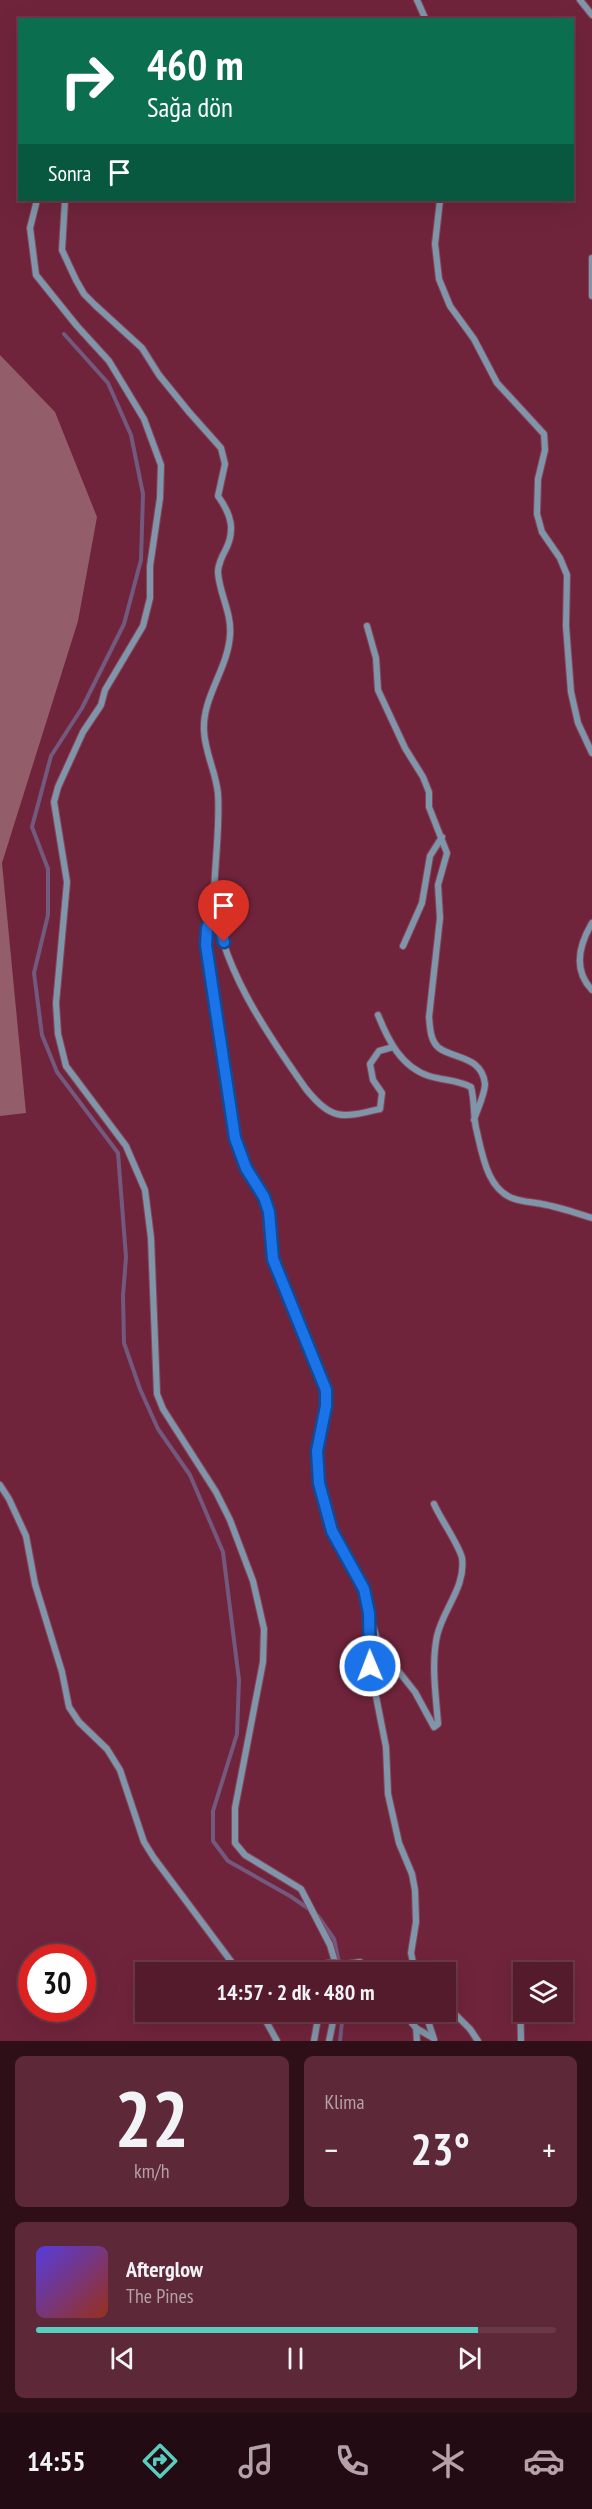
<!DOCTYPE html>
<html lang="tr">
<meta charset="utf-8">
<style>
body{margin:0;font-family:"PT Sans Narrow",sans-serif;background:#5d2838;color:#f1f3f6;height:100vh;display:flex;flex-direction:column;font-size:22px;white-space:nowrap}
*{box-sizing:border-box;margin:0}
p{font-size:20px;color:#b5a1a9}
.icon{flex:none;width:33px;height:33px;fill:none;stroke:currentColor;stroke-width:2;stroke-linecap:round;stroke-linejoin:round}
.map{position:relative;height:2041px;overflow:hidden}
.sheet{display:flex;flex-direction:column;gap:15px;padding:15px;background:#2e0f18;flex:1}
.sheet>*{flex:none}
.hud{position:absolute;left:18px;top:18px;width:556px;height:183px;border-radius:0px;box-shadow:0 6px 24px #0002,0 0 0 2px #6a3948;background:#0b6e4f;color:#fff;overflow:hidden}
.buttons{position:absolute;left:513px;top:1962px;display:grid;gap:12px}
.buttons a{display:grid;place-items:center;width:60px;height:60px;border-radius:0px;background:#541b2c;box-shadow:0 6px 24px #0002,0 0 0 2px #6a3948;font-size:30px}
.speed{position:absolute;left:18px;top:1944px;display:flex;gap:12px;font-size:30px;font-weight:700;text-align:center}
.speed>*{display:grid;place-content:center;width:78px;height:78px;border-radius:50%;background:#541b2c;box-shadow:0 6px 24px #0002,0 0 0 2px #6a3948;line-height:1}
.speed .limit{border:9px solid #d22;background:#fff;color:#111}
.pin{position:absolute;display:grid;place-items:center;width:51px;height:51px;color:#fff;margin:-62px -26px;border-radius:50% 50% 50% 0;rotate:-45deg;box-shadow:0 0 6px #0007}
.pin .icon{rotate:45deg}
.me{position:absolute;width:66px;margin:-33px;rotate:359deg;stroke-linejoin:round;filter:drop-shadow(0 0 4px #0008)}
.turn{display:flex;align-items:center;gap:21px;height:126px;padding:0 30px;font-size:27px}
.turn .icon{width:78px;height:78px;stroke-width:2.5}
.turn b{display:block;font-size:42px;line-height:51px}
.then{display:flex;align-items:center;height:57px;padding:0 30px;background:#0003;gap:12px;font-size:22px}
.big{font-size:45px;font-weight:700;line-height:1.1}
.sheet .widget{flex:1;display:flex;flex-direction:column;justify-content:center;gap:9px;min-width:0;padding:0 21px;border-radius:9px;background:#5d2838}
.sheet .dial{align-items:center;gap:0}
.dial b{font-size:78px;line-height:1}
.song{display:flex;align-items:center;gap:18px}
.cover{width:72px;height:72px;border-radius:9px;background:linear-gradient(135deg,hsl(250 70% 55%),hsl(10 70% 35%))}
.played{height:6px;border-radius:3px;background:linear-gradient(90deg,#58cec0 85%,#6a3948 85%)}
.keys{display:flex;justify-content:space-around;direction:ltr}
.heat{display:flex;justify-content:space-between;align-items:center;font-size:33px;direction:ltr}
.sheet .tiles{flex:1;display:grid;gap:15px;grid-template-columns:1fr 1fr}
.widget:last-child{grid-column:span 2}
.trip{position:absolute;left:135px;top:1962px;width:321px;height:60px;border-radius:0px;background:#541b2c;box-shadow:0 6px 24px #0002,0 0 0 2px #6a3948;font-weight:700;line-height:60px;text-align:center}
.menu{display:flex;height:96px;justify-content:space-around;align-items:center;background:#220b12;color:#b5a1a9}
.menu .icon{width:42px;height:42px}
.menu .selected{color:#58cec0}
.menu b{font-size:27px;color:#f1f3f6}
.map>svg:first-child{display:block}
</style>
<div class="map">
<svg width="592" height="2041" viewBox="0 0 592 2041">
<rect width="100%" height="100%" fill="#70243b"/>
<path fill="#935d69" d="M0,355L55,412L97,517L78,621L2,863L26,1113L0,1116Z"/>
<g fill="none" stroke-linecap="round" stroke-linejoin="round">
<path stroke="#74597e" stroke-width="4" d="M64,334L108,383L131,435L143,494L141,560L124,624L82,708L51,756L32,827L48,869V915L34,973L42,1035L57,1072L118,1153L126,1257L123,1296L124,1343L140,1389L158,1429L190,1475L223,1552L239,1680L237,1734L213,1811V1841L228,1861L290,1896L312,1911
M318,1916L334,1939L341,1972
M340,2041L343,2012"/>
<g stroke="#894559" stroke-width="8">
<path id="minor" d="M417,0L426,20
M580,0L592,15
M37,200L30,228L36,275L77,326L109,361L144,419L161,465L160,498L150,566V598L143,626L105,690L101,705L83,732L58,787L54,802L67,882L56,1003L58,1034L66,1066L126,1146L145,1190L151,1238L157,1394L163,1409L216,1492L230,1520L253,1581L264,1629L263,1662L235,1808V1843L245,1855L301,1889L330,1945L338,1972
M65,200L62,250L76,280L84,294L95,305L142,348L159,375L189,412L221,448L225,464L218,496C231,514 236,530 225,551C222,556 218,566 218,572C219,593 232,613 230,635C228,669 202,697 204,731C205,753 216,772 218,794C220,826 215,861 214,894C217,962 268,1035 306,1089C332,1121 342,1118 380,1109L382,1093L373,1080L370,1064L379,1051L393,1047
M440,200L435,244L439,279L450,306L474,339L497,383L544,434L545,450L538,479L537,514L542,532L560,558L567,575L566,626L571,692L578,723L592,753
M592,258V296
M367,626L376,658L378,690L405,748L423,777L429,792V807L447,853L438,885L440,918L429,1017C430,1027 430,1041 439,1048C454,1059 482,1056 485,1084C485,1094 477,1110 474,1120
M214,911L207,928L206,945L235,1138L246,1168L264,1197L269,1212L273,1259L326,1390V1406L317,1451L319,1483L326,1515L364,1589L369,1613L370,1666L386,1747L388,1794L399,1843L412,1874L415,1890L416,1922L411,1953L415,1972
M592,923C579,945 573,970 592,990
M403,946L422,903L430,856L442,837
M378,1015C388,1040 401,1067 429,1076C445,1081 455,1079 471,1087C475,1102 473,1114 476,1128C482,1153 487,1191 515,1199C523,1202 533,1202 542,1204C559,1207 576,1213 592,1218
M0,1485L9,1499L26,1536L35,1584L62,1672L69,1707L79,1722L107,1749L120,1770L144,1842L154,1858L239,1972
M371,1620L380,1648L415,1692L434,1727L438,1724C436,1695 431,1665 437,1636C443,1609 466,1587 462,1558C459,1545 440,1518 434,1504
M347,1964L360,1962L373,1972
M317,1972L321,1965L329,1963
M520,1994L521,2041
M446,2005L470,2029L478,2041
M261,2012L277,2041
M403,2012L416,2028L433,2038
M425,2012L434,2039
M416,2028L417,2041
M314,2041L319,2012
M329,2041L335,2012"/>
</g>
<use href="#minor" stroke="#7f96aa" stroke-width="6"/>
<g stroke="#894559" stroke-width="8" stroke-linecap="butt">
<path id="minor-bridge" d="M329,1963L347,1964"/>
</g>
<use href="#minor-bridge" stroke="#7f96aa" stroke-width="6"/>
</g>
<g fill="none" stroke-linecap="round" stroke-linejoin="round">
<g stroke="#114b97" stroke-width="15">
<path id="route" d="M224,942L215,910L207,928L206,945L235,1138L246,1168L264,1197L269,1212L273,1259L326,1390V1406L317,1451L319,1483L332,1531L364,1589L369,1613L370,1666"/>
</g>
<use href="#route" stroke="#1a73e8" stroke-width="10"/>
</g>
</svg>
<div class="buttons">
<a><svg class="icon" aria-label="layers" viewBox="0 0 24 24"><path d="M12 4l9 5-9 5-9-5zM3 14l9 5 9-5"/></svg></a>
</div>
<div class="speed"><div class="limit">30</div></div>
<div class="pin" style="left:224px;top:942px;background:#d93025"><svg class="icon" aria-label="arrive" viewBox="0 0 24 24"><path d="M6 21V4h12l-3 4 3 4H6"/></svg></div>
<svg class="me" style="left:370px;top:1666px" viewBox="-20 -20 40 40"><circle r="17" fill="#1a73e8" stroke="#fff" stroke-width="3"/><path d="M0-11L8 9 0 5-8 9z" fill="#fff"/></svg>
<div class="trip">14:57 · 2 dk · 480 m</div>
<div class="hud">
<div class="turn"><svg class="icon" aria-label="right" viewBox="0 0 24 24"><path d="M7 20v-9h11M14 6l5 5-5 5"/></svg><div><b>460 m</b>Sağa dön</div></div>
<div class="then">Sonra<svg class="icon" aria-label="arrive" viewBox="0 0 24 24"><path d="M6 21V4h12l-3 4 3 4H6"/></svg></div>
</div>
</div>
<section class="sheet">
<div class="tiles">
<div class="widget dial"><b>22</b><p>km/h</p></div>
<div class="widget"><p>Klima</p>
<div class="heat"><a>−</a><b class="big">23°</b><a>+</a></div>
</div>
<div class="widget">
<div class="song"><i class="cover"></i><div><b>Afterglow</b><p>The Pines</p></div></div>
<div class="played"></div>
<div class="keys"><svg class="icon" aria-label="previous" viewBox="0 0 24 24"><path d="M18 5L8 12l10 7zM5 5v14"/></svg><svg class="icon" aria-label="pause" viewBox="0 0 24 24"><path d="M8 5v14M16 5v14"/></svg><svg class="icon" aria-label="next" viewBox="0 0 24 24"><path d="M6 5l10 7-10 7zM19 5v14"/></svg></div>
</div>
</div>
</section>
<nav class="menu">
<b>14:55</b>
<svg class="icon selected" aria-label="directions" viewBox="0 0 24 24"><path d="M12 3l9 9-9 9-9-9zM9 14v-3h6M13 9l2 2-2 2"/></svg>
<svg class="icon" aria-label="music" viewBox="0 0 24 24"><path d="M9 18V5l10-2v13"/><circle cx="6" cy="18" r="3"/><circle cx="16" cy="16" r="3"/></svg>
<svg class="icon" aria-label="phone" viewBox="0 0 24 24"><path d="M5 4h4l2 5-3 2q2 4 5 5l2-3 5 2v4C11 20 4 13 5 4z"/></svg>
<svg class="icon" aria-label="climate" viewBox="0 0 24 24"><path d="M12 3v18M4 7l16 10M4 17L20 7"/></svg>
<svg class="icon" aria-label="car" viewBox="0 0 24 24"><path d="M5 17H2v-5l4-1 3-4h7l3 4 3 1v5h-3M9 17h6M6 11h13"/><circle cx="7" cy="17" r="2"/><circle cx="17" cy="17" r="2"/></svg>
</nav>
